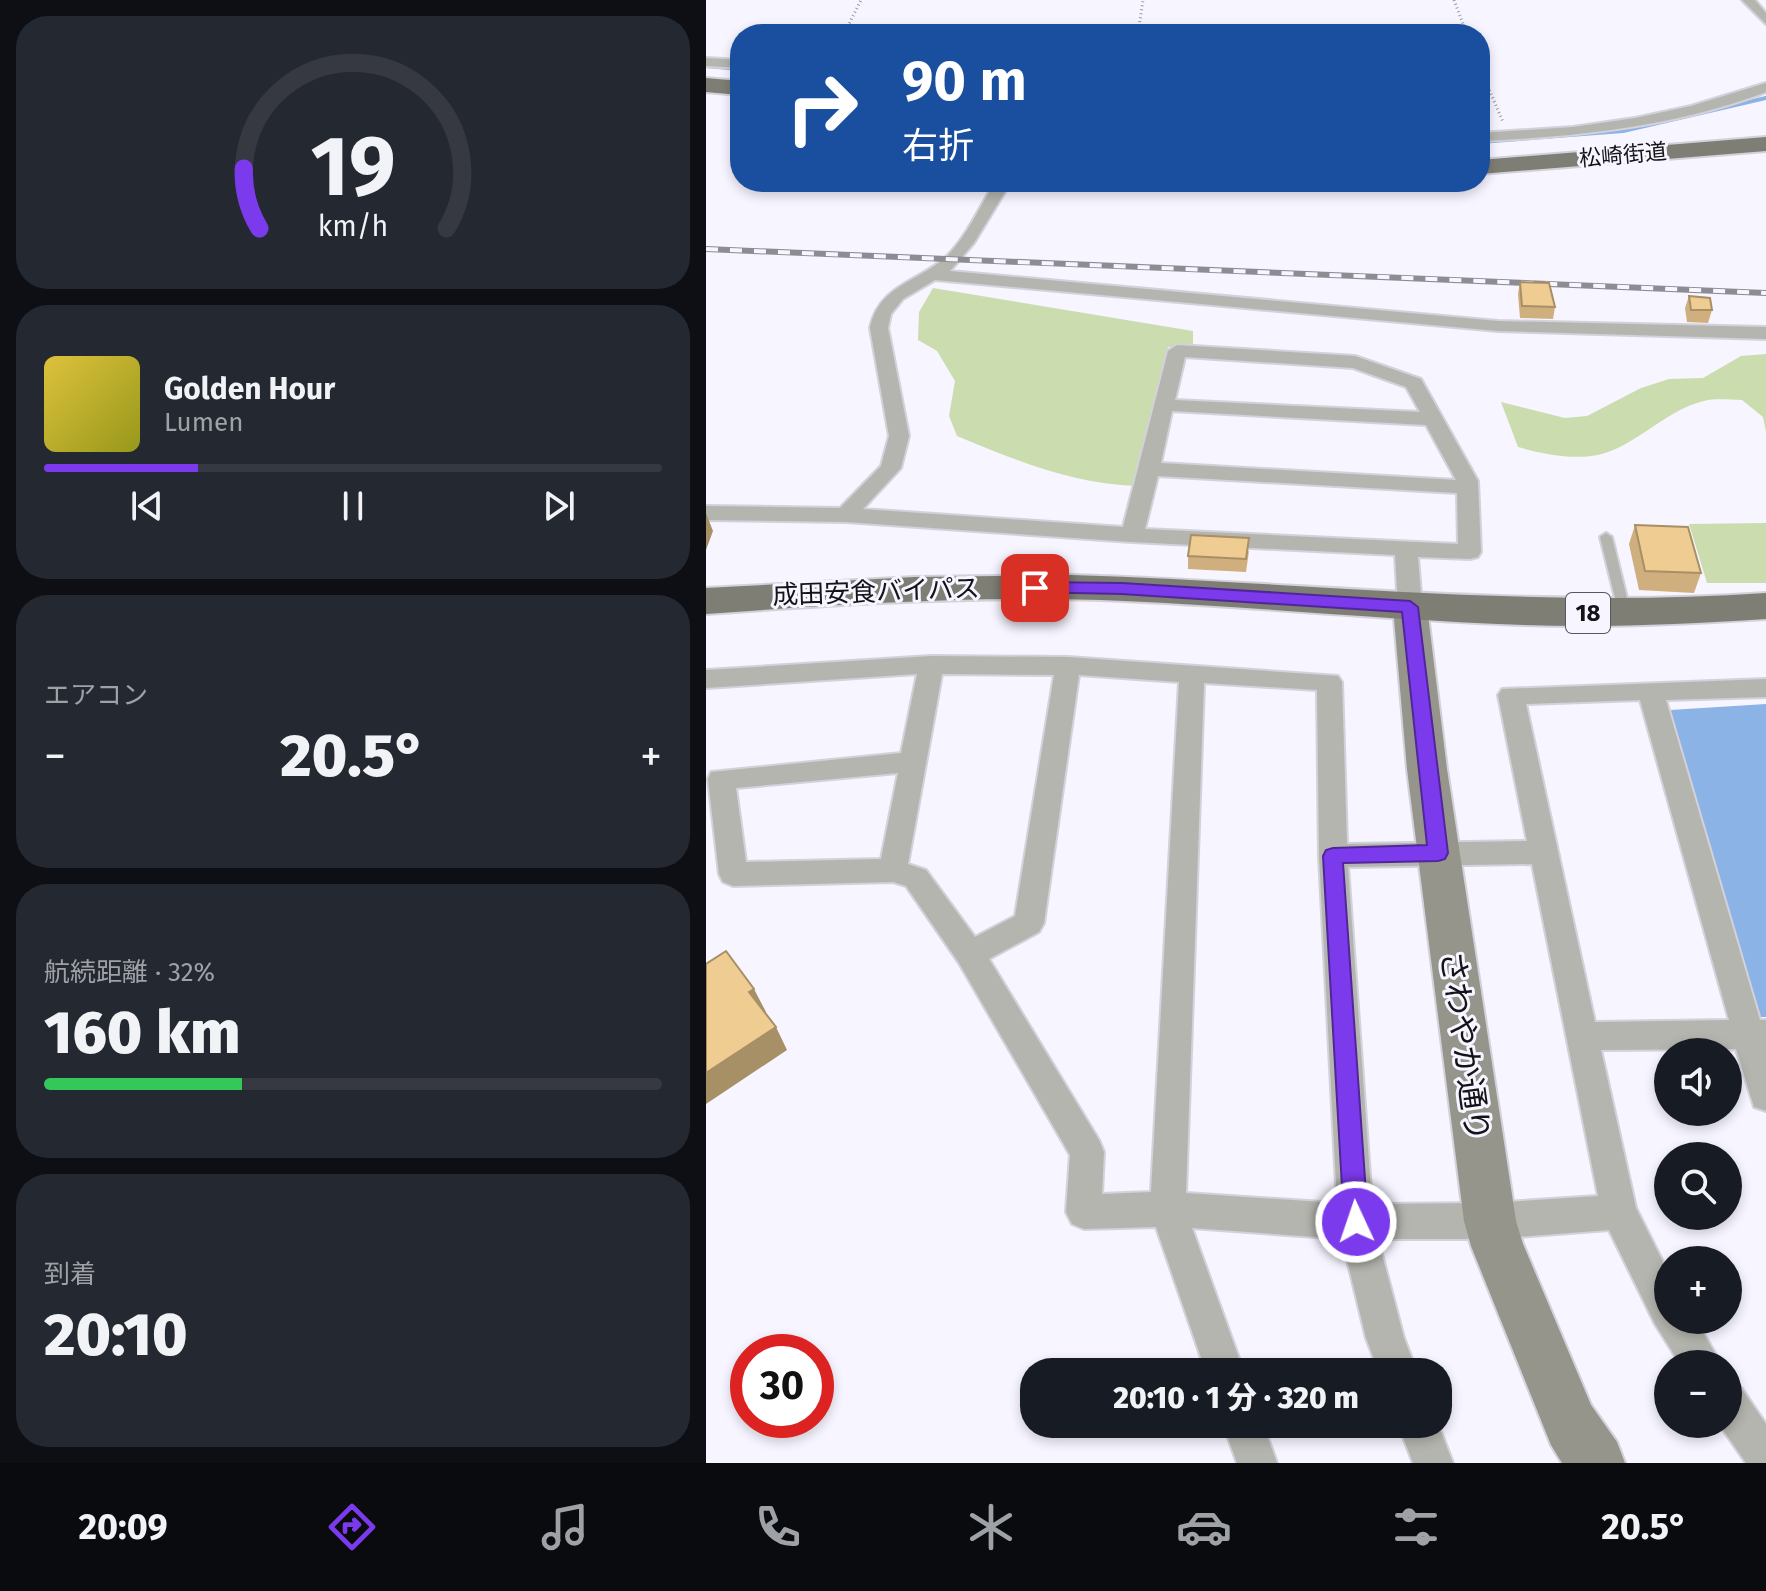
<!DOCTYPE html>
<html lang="ja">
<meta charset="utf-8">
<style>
body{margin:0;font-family:"Fira Sans","Noto Sans JP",sans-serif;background:#242831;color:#f1f3f6;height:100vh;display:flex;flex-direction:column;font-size:30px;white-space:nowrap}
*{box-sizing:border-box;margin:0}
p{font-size:26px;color:#9ea1a6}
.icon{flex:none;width:44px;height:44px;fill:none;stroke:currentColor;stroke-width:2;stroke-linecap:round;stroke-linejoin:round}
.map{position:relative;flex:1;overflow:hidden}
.details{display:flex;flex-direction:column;gap:16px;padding:16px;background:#0d0f14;width:706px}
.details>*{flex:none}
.top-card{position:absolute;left:24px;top:24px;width:760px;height:168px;border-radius:32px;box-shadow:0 4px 12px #0003;background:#1a4fa0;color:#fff;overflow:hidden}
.controls{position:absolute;left:948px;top:1038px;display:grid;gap:16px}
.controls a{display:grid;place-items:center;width:88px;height:88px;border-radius:50%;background:#171b24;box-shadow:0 4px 12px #0003;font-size:40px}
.speed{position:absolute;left:24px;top:1334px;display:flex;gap:16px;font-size:40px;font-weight:700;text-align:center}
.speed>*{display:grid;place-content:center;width:104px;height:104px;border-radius:50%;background:#171b24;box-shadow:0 4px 12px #0003;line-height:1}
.speed .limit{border:12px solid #d22;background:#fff;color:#111}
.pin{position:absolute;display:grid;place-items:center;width:68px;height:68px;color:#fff;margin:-34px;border-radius:16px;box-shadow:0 4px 12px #0006}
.me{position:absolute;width:88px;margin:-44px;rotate:357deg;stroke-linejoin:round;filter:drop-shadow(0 0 6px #0008)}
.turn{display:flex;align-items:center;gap:28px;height:168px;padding:0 40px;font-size:36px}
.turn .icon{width:104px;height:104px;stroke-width:2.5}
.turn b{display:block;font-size:56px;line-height:68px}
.big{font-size:60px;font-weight:800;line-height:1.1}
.details .tile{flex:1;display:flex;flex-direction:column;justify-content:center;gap:12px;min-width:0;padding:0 28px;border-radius:32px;background:#242831}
.details .dial{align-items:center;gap:0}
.dial svg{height:208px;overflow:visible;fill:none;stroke:#363941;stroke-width:7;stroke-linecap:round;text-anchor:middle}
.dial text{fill:#f1f3f6;stroke:none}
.song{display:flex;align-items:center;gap:24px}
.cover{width:96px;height:96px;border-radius:12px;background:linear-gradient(135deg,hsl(50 70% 55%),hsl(60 70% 35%))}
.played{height:8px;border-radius:4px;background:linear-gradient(90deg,#7c3aed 25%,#363941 25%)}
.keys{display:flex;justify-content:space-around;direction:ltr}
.heat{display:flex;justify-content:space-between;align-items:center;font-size:44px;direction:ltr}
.charge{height:12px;border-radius:6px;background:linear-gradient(90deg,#34c759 32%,#363941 0)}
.trip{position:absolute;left:314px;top:1358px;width:432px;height:80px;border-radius:32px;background:#171b24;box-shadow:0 4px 12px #0003;font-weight:800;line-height:80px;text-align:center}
.dock{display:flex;height:128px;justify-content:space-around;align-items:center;background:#090b0e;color:#9ea1a6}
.dock .icon{width:56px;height:56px}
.dock .current{color:#7c3aed}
.dock b{font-size:36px;color:#f1f3f6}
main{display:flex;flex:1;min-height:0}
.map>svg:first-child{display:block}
</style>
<main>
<section class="details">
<div class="tile dial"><svg viewBox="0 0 100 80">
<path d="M14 69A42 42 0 1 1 86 69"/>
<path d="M14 69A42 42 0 0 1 8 46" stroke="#7c3aed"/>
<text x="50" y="56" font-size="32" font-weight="700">19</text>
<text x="50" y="72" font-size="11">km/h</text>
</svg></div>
<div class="tile">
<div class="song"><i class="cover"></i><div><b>Golden Hour</b><p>Lumen</p></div></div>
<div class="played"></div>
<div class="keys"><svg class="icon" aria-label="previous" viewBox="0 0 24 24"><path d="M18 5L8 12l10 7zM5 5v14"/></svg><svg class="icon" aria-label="pause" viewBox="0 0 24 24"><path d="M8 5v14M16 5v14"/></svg><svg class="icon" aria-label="next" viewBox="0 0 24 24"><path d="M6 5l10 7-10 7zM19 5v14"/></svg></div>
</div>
<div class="tile"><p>エアコン</p>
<div class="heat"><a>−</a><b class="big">20.5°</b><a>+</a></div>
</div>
<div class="tile"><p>航続距離 · 32%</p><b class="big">160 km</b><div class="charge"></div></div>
<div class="tile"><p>到着</p><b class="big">20:10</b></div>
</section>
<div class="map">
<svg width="1060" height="1463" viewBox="0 0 1060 1463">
<rect width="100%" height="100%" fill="#f7f5ff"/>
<path fill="#cbddae" d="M227,288L487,331V349L462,347L431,486C365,484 312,461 251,436L243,416L249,381L231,351L212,340L213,312Z
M1060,354V432L1057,417L1036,400C1024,400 1010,398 998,401C959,410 931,446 892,455C866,460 837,454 812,447L795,402L859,418L881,416L935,388L963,379L997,378L1035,356Z
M1060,523V583H1001L983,524Z"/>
<path fill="#8cb3e6" d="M1060,704V1017H1053L964,710Z"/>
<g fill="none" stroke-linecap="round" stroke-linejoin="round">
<path stroke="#8cb3e6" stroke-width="4" d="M0,66L34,69
M774,142L917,131L1060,98"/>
<g stroke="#d3d1da" stroke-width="4">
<path id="lane" d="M900,533L906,537L925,614L919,618L913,614L894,537Z"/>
</g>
<g stroke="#d3d1da" stroke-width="4">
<path id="street" d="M1036,0H1049L1060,13V24Z
M0,58L34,60V68L0,66Z
M1060,83V92L1055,94C965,127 869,137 774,141V133L867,127L929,118L985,106Z
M289,182H305L268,243L244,271L792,321L1060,327V339L792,331L229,280L197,299L185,314L182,328L203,436L195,468L157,509L417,527L462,351L471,345L649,356L715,379L772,481L775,552L772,557L764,559L712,557L716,607L712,613H696L692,607L689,555L426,542L140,522L0,520V506L134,508L175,466L183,436L164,328C173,284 214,282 242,255C262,234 274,206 289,182ZM479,357L647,368L700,387L714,412L469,400ZM466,411L720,425L750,480L455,463ZM452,476L751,493L752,544L439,529Z
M225,656L362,657L632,676L636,682L641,844L821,841L792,695L796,689L1060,679V697L960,700L1054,1020H1060V1111L1048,1107L1030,1049L895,1050L930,1208L962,1272V1320H990L1015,1364H974L949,1324L903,1230L784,1239H672L698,1338L711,1372H673L660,1338L636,1239L486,1228L538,1372H500L450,1227L378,1229L366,1224L360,1212L364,1155L253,963L200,886L187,882L27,886L17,882L13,874L2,779L5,772L195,753L211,674L0,688V670ZM236,674L348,675L309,916L269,937L220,870L202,864ZM373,675L473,682L445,1192L396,1194L398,1152L393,1140L283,959L333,932L338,923ZM498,683L611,690L613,856L631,1203L480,1193ZM934,700L1023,1020L889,1022L820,704ZM192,773L175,859L40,862L30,788ZM826,864L892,1196L784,1203L666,1204L642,867Z
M1022,1384L1036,1389L1060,1424V1463H1040L1013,1424H1022Z
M517,1424H557L571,1463H531Z
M692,1424H732L747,1463H707Z"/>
</g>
<g stroke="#d3d1da" stroke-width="4">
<path id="secondary" d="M704,596L716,599L721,607L741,769L810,1221L817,1244L885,1405L911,1442L919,1463H856L845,1445L765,1246L758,1221L701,769L687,607L692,599Z"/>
</g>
<g stroke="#d3d1da" stroke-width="4">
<path id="primary" d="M0,78L34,81V95L0,92Z
M1060,137V151L774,174V160Z
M366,575C598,582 828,609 1060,593V619C979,624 899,628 818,625C684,620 551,607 418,601C279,595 139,604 0,614V588L209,577Z"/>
</g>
<path stroke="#99989f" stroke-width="3" stroke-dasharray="1 3" stroke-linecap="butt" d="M748,0L761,34
M138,34L155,0
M432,34L437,0
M774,68L797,122"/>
<use href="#lane" fill="#b5b5af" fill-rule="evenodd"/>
<use href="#street" fill="#b5b5af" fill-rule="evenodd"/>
<use href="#secondary" fill="#95958c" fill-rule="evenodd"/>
<use href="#primary" fill="#7e7e74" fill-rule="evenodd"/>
<g stroke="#8d8c93" stroke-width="6">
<path id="rail" d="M0,249L1060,293"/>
</g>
<use href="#rail" stroke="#f7f5ff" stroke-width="4" stroke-dasharray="12" stroke-linecap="butt"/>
</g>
<path fill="#ceaf7d" d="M814,282L849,307L847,319L814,318L812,294Z
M983,296L1006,310L1002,323L981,322L979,308Z
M929,525L995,573L988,593L933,590L923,544Z
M543,551L540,572L482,569V556Z"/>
<path fill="#a78f66" d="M0,513L7,531L0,550Z
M48,989L60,1012L56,1015L43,992Z
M70,1027L81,1050L0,1104V1073Z"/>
<path fill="#efcc91" stroke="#a78f66" stroke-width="2" d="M814,282L843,283L849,307L816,306Z
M983,296L1004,298L1006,310H985Z
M929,525L982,527L995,573L939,571Z
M485,535L543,538L540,559L482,556Z
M20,951L48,989L43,992L70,1027L0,1073V964Z"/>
<path fill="#7c3aed" stroke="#51269a" stroke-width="2" d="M329,582L416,583L704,601L712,607L742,853L739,859L732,861L637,863L662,1222L659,1231L650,1234L641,1231L638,1222L617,856L620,850L627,848L721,845L696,612L416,594L323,592L321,588Z"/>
<g text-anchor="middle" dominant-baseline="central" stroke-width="6" stroke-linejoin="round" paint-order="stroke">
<g font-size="22" fill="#141317" stroke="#f7f5ff">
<text transform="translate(917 155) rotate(-5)">松崎街道</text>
</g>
<rect fill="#f7f5ff" stroke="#58575d" stroke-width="2" x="860" y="593" width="44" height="40" rx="6"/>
<g font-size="24" font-weight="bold" fill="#141317">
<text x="882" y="613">18</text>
</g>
<g font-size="26" fill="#141317" stroke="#f7f5ff">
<text transform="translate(170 592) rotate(-2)">成田安食バイパス</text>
</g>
<g font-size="32" fill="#141317" stroke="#f7f5ff">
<text transform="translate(759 1046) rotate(82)">さわやか通り</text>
</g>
</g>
</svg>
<div class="controls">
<a><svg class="icon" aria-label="sound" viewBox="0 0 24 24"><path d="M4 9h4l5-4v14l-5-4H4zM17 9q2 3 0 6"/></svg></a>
<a><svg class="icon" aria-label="search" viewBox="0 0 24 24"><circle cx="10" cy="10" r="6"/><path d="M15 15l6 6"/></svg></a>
<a>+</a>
<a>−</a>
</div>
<div class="speed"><div class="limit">30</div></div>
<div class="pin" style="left:329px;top:588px;background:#d93025"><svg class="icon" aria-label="arrive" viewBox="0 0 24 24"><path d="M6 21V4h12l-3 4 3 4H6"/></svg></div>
<svg class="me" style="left:650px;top:1222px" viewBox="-20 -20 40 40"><circle r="17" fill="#7c3aed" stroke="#fff" stroke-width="3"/><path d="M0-11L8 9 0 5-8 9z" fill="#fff"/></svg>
<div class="trip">20:10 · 1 分 · 320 m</div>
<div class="top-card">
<div class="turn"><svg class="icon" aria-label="right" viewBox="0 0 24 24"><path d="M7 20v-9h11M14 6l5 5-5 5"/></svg><div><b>90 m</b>右折</div></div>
</div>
</div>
</main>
<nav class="dock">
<b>20:09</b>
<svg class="icon current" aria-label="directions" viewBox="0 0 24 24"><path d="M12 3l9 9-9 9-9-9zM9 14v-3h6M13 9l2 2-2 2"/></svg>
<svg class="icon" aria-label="music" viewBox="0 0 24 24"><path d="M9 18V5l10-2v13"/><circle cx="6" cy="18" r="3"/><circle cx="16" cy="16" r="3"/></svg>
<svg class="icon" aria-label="phone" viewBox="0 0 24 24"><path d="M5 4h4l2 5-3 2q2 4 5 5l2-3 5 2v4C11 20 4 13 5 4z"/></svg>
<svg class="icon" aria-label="climate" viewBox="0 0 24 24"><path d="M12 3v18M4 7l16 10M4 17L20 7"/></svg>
<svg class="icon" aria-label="car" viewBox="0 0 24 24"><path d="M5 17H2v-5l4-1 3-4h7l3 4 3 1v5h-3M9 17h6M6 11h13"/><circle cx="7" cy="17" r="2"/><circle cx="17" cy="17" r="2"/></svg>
<svg class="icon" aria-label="filters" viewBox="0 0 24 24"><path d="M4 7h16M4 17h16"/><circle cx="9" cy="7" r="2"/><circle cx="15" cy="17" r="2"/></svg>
<b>20.5°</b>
</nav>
